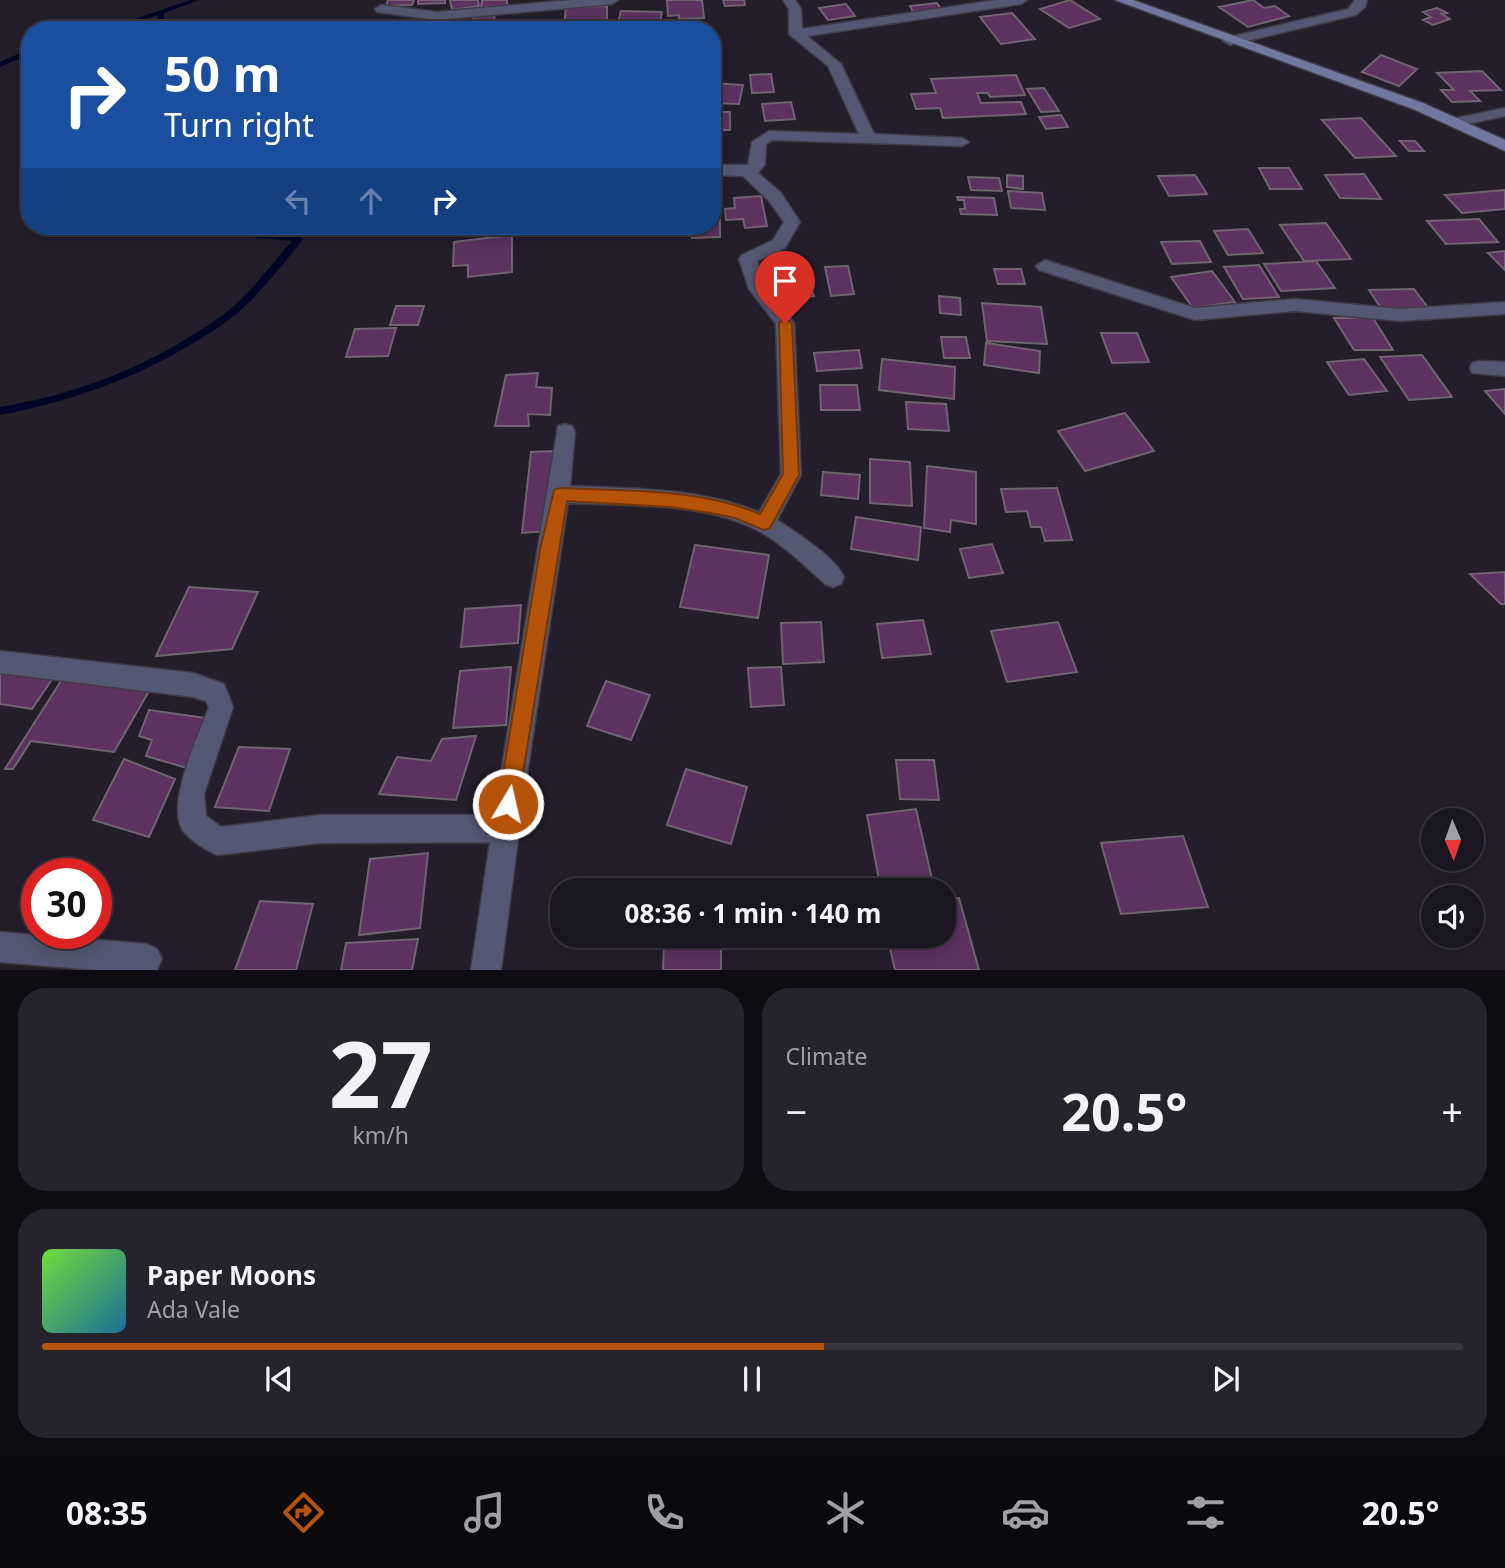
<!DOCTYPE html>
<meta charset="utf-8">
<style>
body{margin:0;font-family:"Noto Sans",sans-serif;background:#27232d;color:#f1f3f6;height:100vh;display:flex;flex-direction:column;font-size:26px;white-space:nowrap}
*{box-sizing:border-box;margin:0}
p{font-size:23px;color:#9f9fa5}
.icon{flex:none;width:38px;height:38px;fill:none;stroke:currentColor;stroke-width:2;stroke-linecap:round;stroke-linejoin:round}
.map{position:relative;height:970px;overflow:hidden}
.drawer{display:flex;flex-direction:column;gap:18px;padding:18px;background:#0e0c12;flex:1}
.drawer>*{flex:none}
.top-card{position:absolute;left:21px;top:21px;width:700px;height:214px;border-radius:28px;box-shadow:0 4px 18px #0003,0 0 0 2px #38353e;background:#1a4fa0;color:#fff;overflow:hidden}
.needle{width:46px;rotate:178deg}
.fabs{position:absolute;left:1421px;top:808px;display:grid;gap:14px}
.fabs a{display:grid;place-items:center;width:63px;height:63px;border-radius:50%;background:#1a1620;box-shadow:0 4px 18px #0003,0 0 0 2px #38353e;font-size:35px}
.speed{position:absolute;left:21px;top:858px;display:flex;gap:14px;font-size:35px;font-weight:700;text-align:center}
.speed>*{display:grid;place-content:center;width:91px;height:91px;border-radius:50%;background:#1a1620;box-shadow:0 4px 18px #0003,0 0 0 2px #38353e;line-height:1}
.speed .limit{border:10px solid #d22;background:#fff;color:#111}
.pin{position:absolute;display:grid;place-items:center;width:60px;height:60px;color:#fff;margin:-72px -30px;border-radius:50% 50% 50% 0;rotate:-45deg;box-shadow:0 0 7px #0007}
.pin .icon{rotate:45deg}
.me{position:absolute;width:77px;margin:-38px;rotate:9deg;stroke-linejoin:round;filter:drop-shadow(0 0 5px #0008)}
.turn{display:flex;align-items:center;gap:24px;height:147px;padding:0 28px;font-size:32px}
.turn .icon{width:91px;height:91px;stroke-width:2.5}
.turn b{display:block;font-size:49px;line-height:60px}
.lanes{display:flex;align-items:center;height:66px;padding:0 28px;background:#0003;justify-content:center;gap:35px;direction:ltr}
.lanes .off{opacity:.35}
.big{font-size:52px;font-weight:700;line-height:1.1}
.drawer .widget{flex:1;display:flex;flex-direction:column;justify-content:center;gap:10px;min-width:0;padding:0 24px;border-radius:28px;background:#27232d}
.drawer .dial{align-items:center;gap:0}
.dial b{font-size:91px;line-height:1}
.song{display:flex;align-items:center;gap:21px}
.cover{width:84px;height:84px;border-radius:10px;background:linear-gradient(135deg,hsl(100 70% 55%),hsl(200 70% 35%))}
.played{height:7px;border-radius:4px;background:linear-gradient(90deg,#b45309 55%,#38353e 55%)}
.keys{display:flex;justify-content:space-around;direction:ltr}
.heat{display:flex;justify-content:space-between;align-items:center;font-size:38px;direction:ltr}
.drawer .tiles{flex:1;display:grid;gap:18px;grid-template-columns:1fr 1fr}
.widget:last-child{grid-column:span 2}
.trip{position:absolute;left:550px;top:878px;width:406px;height:70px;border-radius:28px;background:#1a1620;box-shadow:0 4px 18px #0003,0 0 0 2px #38353e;font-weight:700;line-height:70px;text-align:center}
.tab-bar{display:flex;height:112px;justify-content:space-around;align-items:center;background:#0a090d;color:#9f9fa5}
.tab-bar .icon{width:49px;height:49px}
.tab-bar .selected{color:#b45309}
.tab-bar b{font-size:32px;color:#f1f3f6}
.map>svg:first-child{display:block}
</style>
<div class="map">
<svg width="1505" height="970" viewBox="0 0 1505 970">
<rect width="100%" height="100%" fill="#231e2a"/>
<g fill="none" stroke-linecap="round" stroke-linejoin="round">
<path fill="#000525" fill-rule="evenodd" d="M190,0H199L164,13L163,30H157L158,15L113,30H103Z
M326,22L329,24L326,30H320L321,27L304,30H288Z
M30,49V54L0,67V62Z
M162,226H191L299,236L303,239C285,262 265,287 243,308C229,321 212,332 195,342C135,379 69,402 0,415V407C66,396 129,374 186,339C203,329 220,318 235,305C256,286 273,262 292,241L166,229Z"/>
</g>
<path fill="#5d3260" stroke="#6f646f" stroke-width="2" d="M388,0H414L412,5L386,6Z
M418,0H445V3L418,4Z
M450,0H478L479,6L452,10Z
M482,0H507V6L481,7Z
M667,0H702L704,18L679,19V15L668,16Z
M723,0H744L745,5L725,6Z
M1070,0L1100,19L1069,28L1040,9Z
M1253,0L1264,8L1275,6L1289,16L1248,27L1219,7Z
M937,3L941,9L913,12L910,6Z
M846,4L855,16L828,20L819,8Z
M607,6V25L564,27L566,7Z
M1437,8L1447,13L1442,14L1450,19L1433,25L1423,20L1431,17L1423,12Z
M621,11L662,12L658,30H616Z
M1012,13L1035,39L1001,44L980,17Z
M494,15L495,23L474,25L473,17Z
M1381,55L1417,69L1399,86L1362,72Z
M1482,71L1501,90L1470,91L1480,101L1452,102L1441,90H1454L1437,73Z
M771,74L774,92L752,93L750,75Z
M1016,75L1025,95L990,97L988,93H977L981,103L1021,102L1026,114L943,118L940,108L916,109L911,94L936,93L931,79Z
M712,83L743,85L739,104L712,103Z
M1044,88L1059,111L1041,112L1027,89Z
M791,102L795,119L765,121L762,104Z
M712,112H730V130H712Z
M1061,115L1068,127L1046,129L1039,117Z
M1361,118L1396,156L1355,158L1322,120Z
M1400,141H1415L1424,151H1409Z
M1259,168H1289L1302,189H1270Z
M1364,174L1381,199L1340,198L1325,175Z
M1007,175L1023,176V189L1007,187Z
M1195,175L1207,194L1169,196L1158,176Z
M968,177L999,178L1002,191L971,190Z
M1505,190V209L1462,213L1445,195Z
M1008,191L1042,193L1045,210L1011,208Z
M761,196L767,226L745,228L743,219L726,220L725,209L735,208L734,198Z
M957,197L994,198L997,215L961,214L960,209H965L964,200H958Z
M712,209H720V237L692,238V230H679V226H712Z
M1479,219L1498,242L1446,244L1427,221Z
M1326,223L1351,259L1304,261L1280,225Z
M1248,229L1263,253L1228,255L1214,231Z
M512,235V272L468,277V265L453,266L454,242Z
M1200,241L1211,262L1172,264L1161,242Z
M1505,251V270L1488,253Z
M1316,261L1335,288L1281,291L1264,264Z
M801,264L814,296L792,300L787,287L774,289L767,269Z
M1259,265L1279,297L1243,299L1224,267Z
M848,266L854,294L831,296L825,267Z
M994,269H1021L1025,284H998Z
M1212,271L1235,302L1193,308L1171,277Z
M1414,289L1429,309L1382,310L1369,290Z
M939,296L960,298L961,315L940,313Z
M982,303L1041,307L1047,344L987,341Z
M396,306H424L418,325H390Z
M1334,318H1373L1393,350H1354Z
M396,328L388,356L346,357L355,329Z
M1101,333H1137L1149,362L1112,363Z
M941,337H966L970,358H944Z
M986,343L1040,351L1039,373L984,365Z
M859,350L862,368L817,371L814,353Z
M1422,355L1452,397L1409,400L1380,357Z
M882,359L955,367L954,399L879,390Z
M1364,359L1387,391L1349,395L1327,362Z
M538,373L536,387L552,388L550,415L528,414L529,426H495L506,375Z
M820,385H857L860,410H821Z
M1505,389V414L1485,391Z
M906,402L946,404L949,431L908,429Z
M1125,413L1154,451L1085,471L1058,431Z
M553,451L546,531L522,533L531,452Z
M870,459L910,462L912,506L870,503Z
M927,466L976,472V524L951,520L950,532L924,528Z
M823,472L860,475L858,499L821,495Z
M1057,488L1072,540L1045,541L1041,527H1031L1027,511L1006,512L1001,489Z
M856,517L921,527L918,560L851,549Z
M992,544L1003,573L969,578L960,549Z
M695,545L769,555L758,618L680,607Z
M1505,572V604H1501L1470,574Z
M189,587L258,592L232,649L156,656Z
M521,605L518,643L461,647L465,609Z
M923,620L931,654L882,658L877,624Z
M821,622L824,662L783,664L781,623Z
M1058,622L1077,672L1007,682L991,631Z
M0,667L55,675L32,709L0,704Z
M511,667L506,725L453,728L460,671Z
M781,667L784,705L751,707L748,668Z
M66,673L153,684L114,752L31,741L13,769H5Z
M606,681L650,695L631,740L587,726Z
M149,710L206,718L187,768L146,756L152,740L139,736Z
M476,736L456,800L379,794L397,757L431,761L442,739Z
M239,747L290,749L269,811L215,807Z
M124,759L175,779L149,837L93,820Z
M896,760H934L939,800L900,799Z
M686,769L747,787L731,844L667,825Z
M916,809L934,888L881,891L867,815Z
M1183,836L1208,907L1121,914L1101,843Z
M428,853L420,928L359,935L370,859Z
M959,898L979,970H895L887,936H943V901Z
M260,901L313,904L296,970H235Z
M418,939L412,970H341L346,943Z
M721,943V970H663L664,945Z"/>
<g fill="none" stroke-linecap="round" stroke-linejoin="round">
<g stroke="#403b47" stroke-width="3">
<path id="street" d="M571,0H618L612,4L437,20L377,12L375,9L381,5L437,12Z
M783,0H795L801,9L802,29L996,0H1027L1021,4L807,36L841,64L874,134L962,138L969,142L962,146L772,140L766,144L765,164L758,173L781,193L800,222L785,248L757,261L766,287L794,323L801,475L777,520C796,532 835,557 844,577L841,584L833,587L825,584C803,564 780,541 753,528C696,501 628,506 568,503L523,801L501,970H471L490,842L320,843L217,855C206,850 193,842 185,833C163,809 199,734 209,707L206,701L193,697L0,673V651L193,673L224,684L233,707L204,794L206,816L221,827L320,815H494L558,426L565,424L572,426L575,432L570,486C634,489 698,487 759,512L781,474L776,324L749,289L739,259L742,255L773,240L784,222L769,201L743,176L712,175V165H748L752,142L769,131L859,134L828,66L789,34V9Z
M1355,0H1367L1365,7L1356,15L1230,45L1223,41L1225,38L1348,9Z
M1505,108V116L1457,126L1450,122L1452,119Z
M1045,260L1195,308L1295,299L1400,309L1505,302V314L1400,321L1295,311L1195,320L1039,270L1036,266Z
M1479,361L1505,362V376L1472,373L1470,368L1472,363Z
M0,932L147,944L157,949L162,959L157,970H96L0,962Z"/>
</g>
<g stroke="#403b47" stroke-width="3">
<path id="secondary" d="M1115,0H1133L1423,103L1505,140V151L1413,109Z"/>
</g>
<use href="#street" fill="#555872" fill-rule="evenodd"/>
<use href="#secondary" fill="#7277a0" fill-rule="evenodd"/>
</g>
<path fill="#b45309" stroke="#753606" stroke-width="2" d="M785,318L792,323L799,475L770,528L764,530L735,518L711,513L670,507L567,501L518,804L515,811L508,814L501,811L498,804L540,550L554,490L560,488C626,491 699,488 760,514L783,474L779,323Z"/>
</svg>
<div class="fabs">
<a><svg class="needle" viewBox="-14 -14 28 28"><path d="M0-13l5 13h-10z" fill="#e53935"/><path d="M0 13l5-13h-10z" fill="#9f9fa5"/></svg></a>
<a><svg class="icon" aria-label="sound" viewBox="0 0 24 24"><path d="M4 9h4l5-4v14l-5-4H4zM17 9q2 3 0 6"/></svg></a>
</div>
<div class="speed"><div class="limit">30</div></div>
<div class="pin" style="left:785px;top:323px;background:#d93025"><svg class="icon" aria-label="arrive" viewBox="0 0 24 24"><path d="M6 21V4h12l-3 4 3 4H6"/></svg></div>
<svg class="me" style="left:508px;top:804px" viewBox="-20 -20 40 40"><circle r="17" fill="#b45309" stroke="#fff" stroke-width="3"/><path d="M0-11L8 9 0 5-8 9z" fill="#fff"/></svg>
<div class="trip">08:36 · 1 min · 140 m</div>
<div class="top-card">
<div class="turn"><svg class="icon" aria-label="right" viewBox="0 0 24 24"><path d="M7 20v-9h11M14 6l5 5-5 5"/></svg><div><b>50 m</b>Turn right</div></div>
<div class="lanes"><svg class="icon off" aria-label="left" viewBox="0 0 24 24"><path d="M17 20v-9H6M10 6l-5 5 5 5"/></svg><svg class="icon off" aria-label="ahead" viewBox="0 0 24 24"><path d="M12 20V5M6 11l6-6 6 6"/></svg><svg class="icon" aria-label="right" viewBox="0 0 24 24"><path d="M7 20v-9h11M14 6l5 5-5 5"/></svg></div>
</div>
</div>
<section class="drawer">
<div class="tiles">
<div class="widget dial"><b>27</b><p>km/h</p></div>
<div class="widget"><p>Climate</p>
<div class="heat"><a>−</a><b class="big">20.5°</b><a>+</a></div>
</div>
<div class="widget">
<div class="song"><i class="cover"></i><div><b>Paper Moons</b><p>Ada Vale</p></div></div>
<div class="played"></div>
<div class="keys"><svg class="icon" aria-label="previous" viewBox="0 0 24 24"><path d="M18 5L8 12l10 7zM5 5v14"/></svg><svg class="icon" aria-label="pause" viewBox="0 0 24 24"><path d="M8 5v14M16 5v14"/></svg><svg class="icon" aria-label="next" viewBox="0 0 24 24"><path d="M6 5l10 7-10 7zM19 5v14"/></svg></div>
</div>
</div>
</section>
<nav class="tab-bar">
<b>08:35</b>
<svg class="icon selected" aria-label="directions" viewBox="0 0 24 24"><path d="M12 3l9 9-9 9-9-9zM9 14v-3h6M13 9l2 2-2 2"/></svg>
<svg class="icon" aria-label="music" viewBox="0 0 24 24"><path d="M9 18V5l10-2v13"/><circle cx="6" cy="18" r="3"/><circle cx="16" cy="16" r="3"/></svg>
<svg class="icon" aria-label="phone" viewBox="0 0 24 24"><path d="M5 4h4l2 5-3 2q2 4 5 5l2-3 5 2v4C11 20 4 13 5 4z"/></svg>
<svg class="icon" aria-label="climate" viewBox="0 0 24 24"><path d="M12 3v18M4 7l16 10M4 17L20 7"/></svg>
<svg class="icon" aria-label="car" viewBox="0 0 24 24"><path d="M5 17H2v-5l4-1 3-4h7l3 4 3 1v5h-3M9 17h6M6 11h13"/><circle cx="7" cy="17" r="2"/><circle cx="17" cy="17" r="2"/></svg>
<svg class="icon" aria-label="filters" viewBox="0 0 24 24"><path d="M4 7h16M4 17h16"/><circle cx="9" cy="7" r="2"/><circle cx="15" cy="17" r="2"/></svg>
<b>20.5°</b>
</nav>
